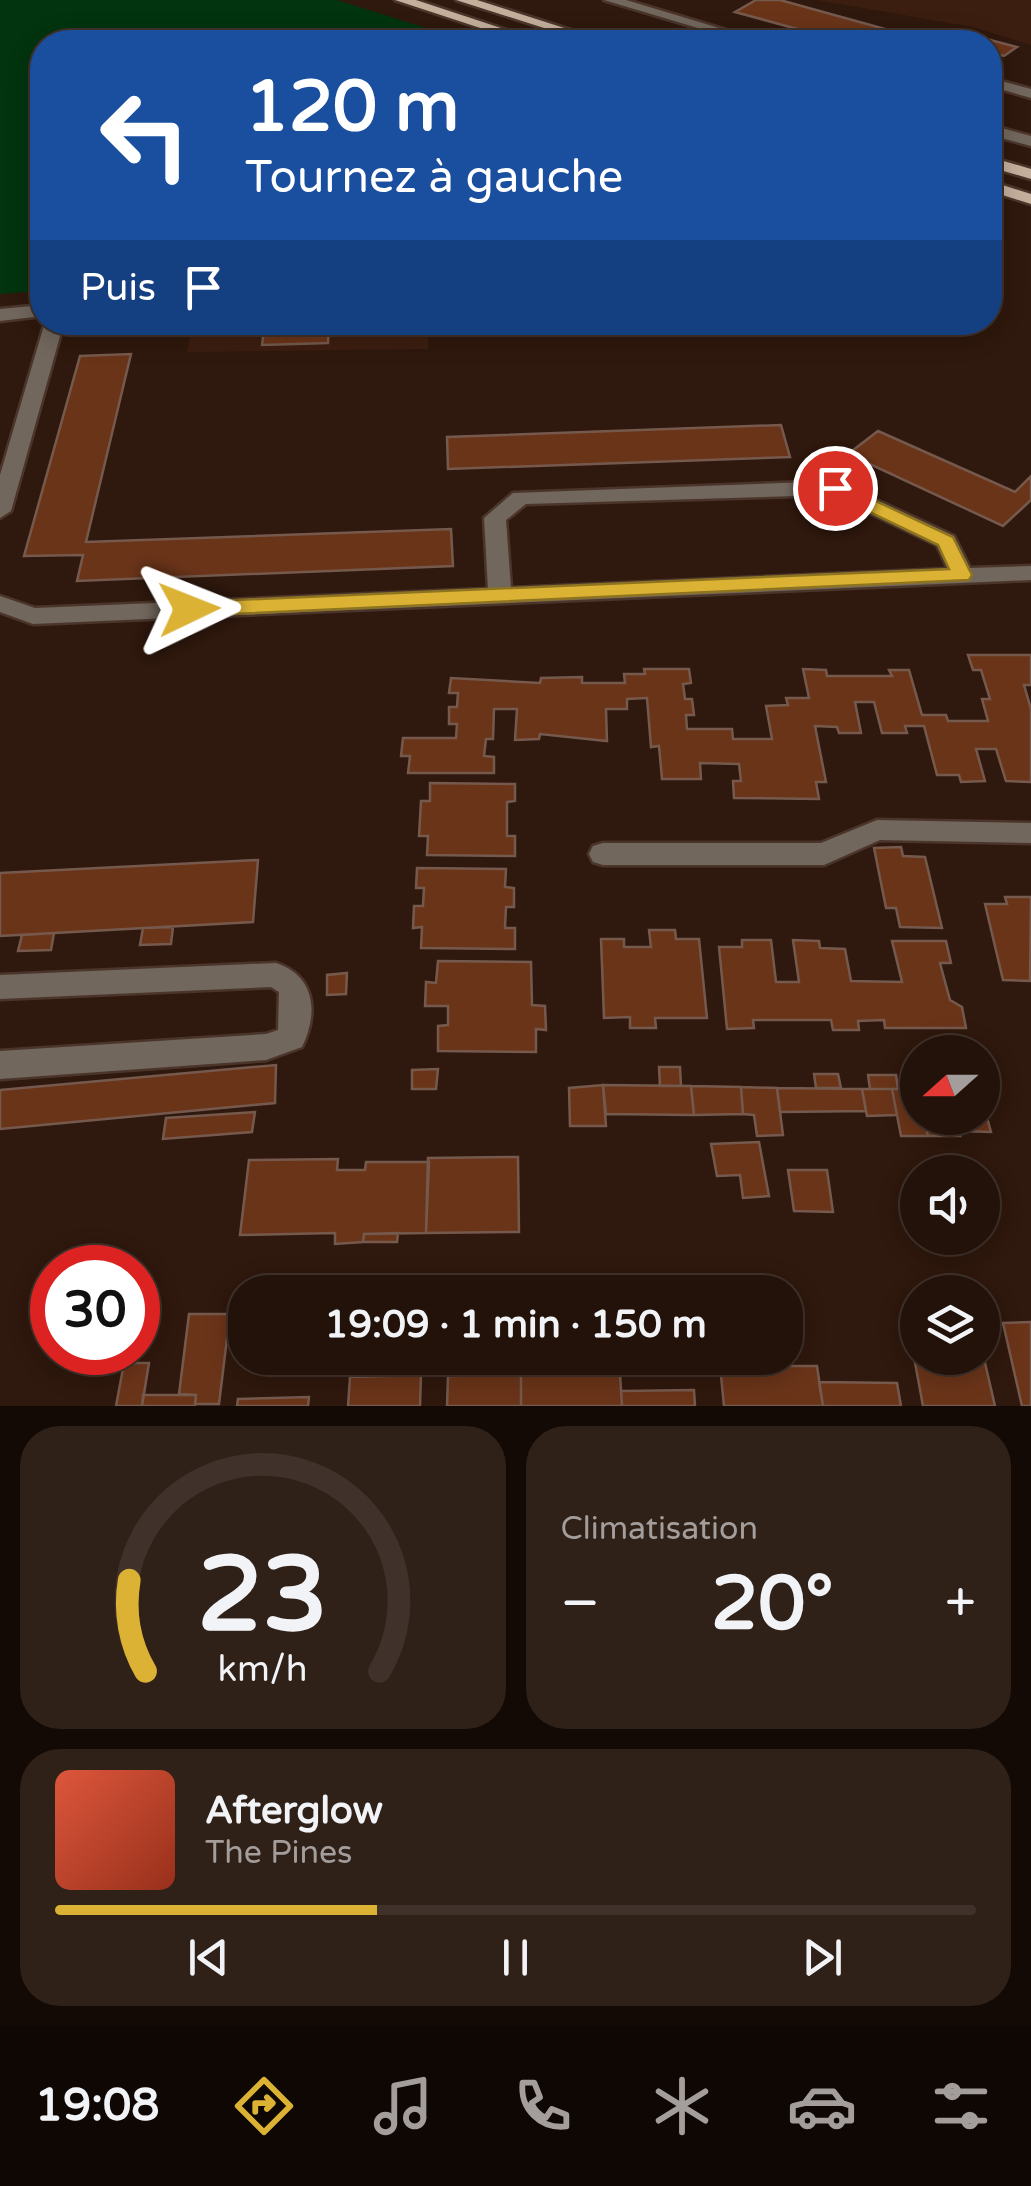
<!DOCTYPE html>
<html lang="fr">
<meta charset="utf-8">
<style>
body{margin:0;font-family:"Varela Round",sans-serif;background:#2f2018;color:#f1f3f6;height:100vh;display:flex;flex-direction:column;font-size:38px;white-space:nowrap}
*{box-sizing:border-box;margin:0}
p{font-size:32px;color:#a39e9c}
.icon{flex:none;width:55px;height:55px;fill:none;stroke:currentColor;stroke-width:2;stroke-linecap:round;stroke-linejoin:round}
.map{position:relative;height:1406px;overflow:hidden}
.sheet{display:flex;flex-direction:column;gap:20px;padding:20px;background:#130a06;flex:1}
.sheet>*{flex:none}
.top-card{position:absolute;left:30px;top:30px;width:972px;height:305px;border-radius:40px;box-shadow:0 5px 25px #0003,0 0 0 2px #40322b;background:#1a4fa0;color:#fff;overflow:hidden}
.needle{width:65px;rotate:249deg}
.buttons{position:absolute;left:900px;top:1035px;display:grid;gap:20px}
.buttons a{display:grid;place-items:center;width:100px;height:100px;border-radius:50%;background:#23120a;box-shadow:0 5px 25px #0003,0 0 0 2px #40322b;font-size:50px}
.speed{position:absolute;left:30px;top:1245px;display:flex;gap:20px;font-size:50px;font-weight:700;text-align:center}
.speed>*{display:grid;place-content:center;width:130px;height:130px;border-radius:50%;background:#23120a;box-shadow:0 5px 25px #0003,0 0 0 2px #40322b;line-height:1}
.speed .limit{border:15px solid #d22;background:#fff;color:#111}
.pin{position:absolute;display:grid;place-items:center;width:85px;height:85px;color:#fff;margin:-42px;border:5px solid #fff;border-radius:50%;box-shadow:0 2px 10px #0007}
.me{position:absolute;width:110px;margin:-55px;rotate:88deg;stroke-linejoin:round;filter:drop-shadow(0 0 8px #0008)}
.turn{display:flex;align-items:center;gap:35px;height:210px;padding:0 50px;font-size:45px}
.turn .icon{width:130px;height:130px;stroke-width:2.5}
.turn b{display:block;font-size:70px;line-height:85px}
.then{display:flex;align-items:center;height:95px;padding:0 50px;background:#0003;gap:20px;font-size:38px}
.big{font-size:75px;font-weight:700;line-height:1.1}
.sheet .tile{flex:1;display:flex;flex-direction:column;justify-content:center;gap:15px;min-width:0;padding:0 35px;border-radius:40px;background:#2f2018}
.sheet .dial{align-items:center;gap:0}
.dial svg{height:260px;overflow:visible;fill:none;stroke:#40322b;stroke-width:7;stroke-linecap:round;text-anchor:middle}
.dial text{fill:#f1f3f6;stroke:none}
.song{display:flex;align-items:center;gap:30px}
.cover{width:120px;height:120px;border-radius:15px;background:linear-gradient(135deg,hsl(10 70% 55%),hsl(10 70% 35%))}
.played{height:10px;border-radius:5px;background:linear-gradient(90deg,#dbb233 35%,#40322b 35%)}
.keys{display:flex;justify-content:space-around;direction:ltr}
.heat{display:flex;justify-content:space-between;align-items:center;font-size:55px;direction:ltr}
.sheet .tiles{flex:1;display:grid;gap:20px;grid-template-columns:1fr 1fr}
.tile:last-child{grid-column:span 2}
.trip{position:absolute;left:228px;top:1275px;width:575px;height:100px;border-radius:40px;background:#23120a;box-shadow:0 5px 25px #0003,0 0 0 2px #40322b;font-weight:700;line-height:100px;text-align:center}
.dock{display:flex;height:160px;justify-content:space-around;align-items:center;background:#0e0704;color:#a39e9c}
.dock .icon{width:70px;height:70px}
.dock .on{color:#dbb233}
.dock b{font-size:45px;color:#f1f3f6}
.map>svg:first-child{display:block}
</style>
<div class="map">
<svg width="1031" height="1406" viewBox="0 0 1031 1406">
<rect width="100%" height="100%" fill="#2f180d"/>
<path fill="#3c1e10" d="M817,0H1031V45L973,27Z
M192,323H428V349L187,352Z"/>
<path fill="#02340f" d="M0,0H337L464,40L42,42V291L0,294Z"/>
<path fill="#6a3419" stroke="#76594d" stroke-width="2.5" d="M756,0H780L932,42H845L735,12Z
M975,36L1017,47L1004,56L990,52V42H966Z
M265,322H329L328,343L262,345Z
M131,354L86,542L451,529L453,566L77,581L83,555L24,556L80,356Z
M781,425L790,457L448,469L447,437Z
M878,431L1015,492L1031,476V500L1003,526L848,454Z
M968,655H1031V685H1024L1031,709V782L1006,781L996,749H976L985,781L961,782L959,775H937L924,726H905L907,733H882L874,702H855L861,733H839L837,727L815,726L826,782H816L819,799L734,798L733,781H741L739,764L700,763L701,779H662L659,746L651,747L647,698L627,699V709H606L607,741L540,734L539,739L515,740L517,709H494L493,739H486L484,756L494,757V773H408L410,756H401L403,738H456L457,724H449V707H457L458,693H449L451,678L540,683L541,678L582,677V683H625L624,674H645L644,669H689L691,683L683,684L685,699H692L694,715H686L687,729H732L733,739H772L766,706L788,705L786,698H809L803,669L826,670L827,676H892L889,670H909L922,715H946L948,721H988L982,699H990L981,670H973Z
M430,783L515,784V801L507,802V836H515V856L427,855L428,836H419L421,801H430Z
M901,847L903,856L925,857L942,928L900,927L896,908H886L874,848Z
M258,860L253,922L0,936V873Z
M417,868L506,869L505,887L514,888V907H506L505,928H515V949L421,948L422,927L413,928L414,906H423L424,888H416Z
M1005,897H1031L1030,981L1003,980L985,904H1007Z
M173,927L171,944L140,945L143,928Z
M649,930H675L676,939H699L707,1018H655L656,1028H630V1017L604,1018L601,939H624V947H651Z
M54,933L51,950L18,951L22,935Z
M742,940H771L776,982H799L793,940L819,941L820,948L845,949L851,981L902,982L892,941H946L951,963H940L950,1000L962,1007L966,1028H885L884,1020L858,1021L859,1030H833L831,1020H753L754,1028L727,1029L719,947H742Z
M438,961L531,962L532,1005L545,1006L546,1030L536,1029V1052L438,1051V1026L448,1025V1006H425L426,982L436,983Z
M347,973L346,994L327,995V975Z
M276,1065L275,1103L0,1129V1090Z
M659,1067H680L681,1086H660Z
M438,1069L436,1089H412V1070Z
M814,1074H838L841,1088H816Z
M868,1075H896L898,1089H870Z
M603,1085L606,1126H570L569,1088Z
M603,1085L691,1086L694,1115L606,1114Z
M691,1086L741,1087L743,1114L694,1115Z
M741,1087L777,1088L783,1135L757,1136L754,1115L743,1114Z
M777,1088L862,1089L866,1111L780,1112Z
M862,1089H892L897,1115L867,1116Z
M892,1089H918V1118H924L928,1136H901Z
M982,1100L991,1132L958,1131L955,1118H982Z
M255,1112L252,1132L163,1139L166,1118Z
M924,1118H955L960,1136H928Z
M759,1142L769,1196L743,1198L740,1175L717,1176L711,1144Z
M518,1157L519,1232L426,1233L428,1158Z
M338,1159L337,1170H365L366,1162H429L426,1233L364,1234L363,1242L335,1244V1233L240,1235L249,1160Z
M788,1170H827L833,1212L794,1211Z
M398,1233L397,1242H363L364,1234Z
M377,1279L424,1280V1292H377Z
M189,1314H230L219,1404H195L196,1395L179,1394Z
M906,1314H918V1358H982V1350L995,1406H923Z
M1031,1322V1406H1022L1003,1323Z
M521,1358H619L622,1406H521Z
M124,1363H149L142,1406H116Z
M720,1366H817L823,1406H724Z
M421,1375L420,1406H348L350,1377Z
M521,1375V1406H447L448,1376Z
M819,1382L897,1383L901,1406H823Z
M694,1390L695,1406H622L621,1391Z
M143,1395H196L195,1406H142Z
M309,1397L308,1406H237L238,1399Z"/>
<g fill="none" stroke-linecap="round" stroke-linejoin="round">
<g stroke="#4b352b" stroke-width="5">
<path id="minor" d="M604,0H626L766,42H745Z
M1005,82L1031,89V98L1000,89V83Z
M990,125L1031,136V146L990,135Z
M42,305V316L0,321V309Z
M45,322H64L11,511L0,518V475Z
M835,481L954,536L970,568L1031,566V580L33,624L0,612V596L35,608L488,589L484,518L513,493ZM832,495L937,545L948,569L511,588L506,520L526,504Z
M877,820L1031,823V843L880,840L824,865H603L593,862L589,854L593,846L603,843H821Z
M276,963C315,976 319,1012 302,1047L266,1060L0,1079V1051L266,1034L278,1030L279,992L271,987L0,999V975Z"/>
</g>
<g stroke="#4b352b" stroke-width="5">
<path id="major" d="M395,0H416L543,42H523Z
M456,0H477L608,42H588Z
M990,157L1031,169V179L990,167Z
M990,181L1031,194V204L990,191Z"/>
</g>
<use href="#minor" fill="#71675d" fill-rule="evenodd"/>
<use href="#major" fill="#c4af9c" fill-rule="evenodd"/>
</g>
<path fill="#dbb233" stroke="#8e7421" stroke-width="2.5" d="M835,482L953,537L972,575L969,580L189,616L178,609L189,602L949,569L938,545L828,492L825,488Z"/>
</svg>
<div class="buttons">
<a><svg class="needle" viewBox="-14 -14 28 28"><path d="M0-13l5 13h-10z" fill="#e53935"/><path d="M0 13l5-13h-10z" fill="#a39e9c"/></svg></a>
<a><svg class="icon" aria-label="sound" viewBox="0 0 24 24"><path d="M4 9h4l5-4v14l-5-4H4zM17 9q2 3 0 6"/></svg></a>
<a><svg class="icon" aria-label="layers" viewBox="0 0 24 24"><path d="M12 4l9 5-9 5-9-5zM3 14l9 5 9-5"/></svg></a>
</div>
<div class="speed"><div class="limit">30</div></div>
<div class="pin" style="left:835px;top:488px;background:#d93025"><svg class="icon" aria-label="arrive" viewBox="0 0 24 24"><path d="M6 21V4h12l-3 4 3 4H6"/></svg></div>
<svg class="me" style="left:189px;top:609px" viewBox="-20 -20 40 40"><path d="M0-17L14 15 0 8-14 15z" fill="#dbb233" stroke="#fff" stroke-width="4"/></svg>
<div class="trip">19:09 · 1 min · 150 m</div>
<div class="top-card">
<div class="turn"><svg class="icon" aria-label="left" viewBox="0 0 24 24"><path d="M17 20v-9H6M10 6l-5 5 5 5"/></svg><div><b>120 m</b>Tournez à gauche</div></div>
<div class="then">Puis<svg class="icon" aria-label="arrive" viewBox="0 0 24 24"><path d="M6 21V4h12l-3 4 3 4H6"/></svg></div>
</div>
</div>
<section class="sheet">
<div class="tiles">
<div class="tile dial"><svg viewBox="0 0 100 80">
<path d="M14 69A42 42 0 1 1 86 69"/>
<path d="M14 69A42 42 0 0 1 9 41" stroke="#dbb233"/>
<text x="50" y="56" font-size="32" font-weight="700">23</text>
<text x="50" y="72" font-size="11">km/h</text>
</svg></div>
<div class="tile"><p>Climatisation</p>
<div class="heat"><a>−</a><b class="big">20°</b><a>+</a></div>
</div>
<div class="tile">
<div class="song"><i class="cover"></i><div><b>Afterglow</b><p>The Pines</p></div></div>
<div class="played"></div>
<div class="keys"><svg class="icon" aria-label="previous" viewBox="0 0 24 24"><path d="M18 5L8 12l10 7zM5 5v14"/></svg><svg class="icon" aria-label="pause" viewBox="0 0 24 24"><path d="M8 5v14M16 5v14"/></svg><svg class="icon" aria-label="next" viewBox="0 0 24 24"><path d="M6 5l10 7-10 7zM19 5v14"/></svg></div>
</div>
</div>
</section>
<nav class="dock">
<b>19:08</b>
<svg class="icon on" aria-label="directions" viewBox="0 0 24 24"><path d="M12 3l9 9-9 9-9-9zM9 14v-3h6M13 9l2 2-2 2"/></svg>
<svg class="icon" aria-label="music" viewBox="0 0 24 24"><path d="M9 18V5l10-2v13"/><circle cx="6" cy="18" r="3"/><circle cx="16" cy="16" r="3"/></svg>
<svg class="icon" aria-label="phone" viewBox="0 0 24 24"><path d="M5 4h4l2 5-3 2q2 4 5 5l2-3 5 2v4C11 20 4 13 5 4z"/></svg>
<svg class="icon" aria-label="climate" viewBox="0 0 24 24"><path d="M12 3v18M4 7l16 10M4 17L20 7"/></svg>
<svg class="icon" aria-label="car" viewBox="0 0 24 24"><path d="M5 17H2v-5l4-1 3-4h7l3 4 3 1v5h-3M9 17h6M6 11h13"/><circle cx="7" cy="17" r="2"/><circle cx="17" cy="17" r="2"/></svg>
<svg class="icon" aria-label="filters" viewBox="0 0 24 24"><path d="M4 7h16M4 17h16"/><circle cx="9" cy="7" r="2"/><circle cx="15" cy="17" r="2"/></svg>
</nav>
